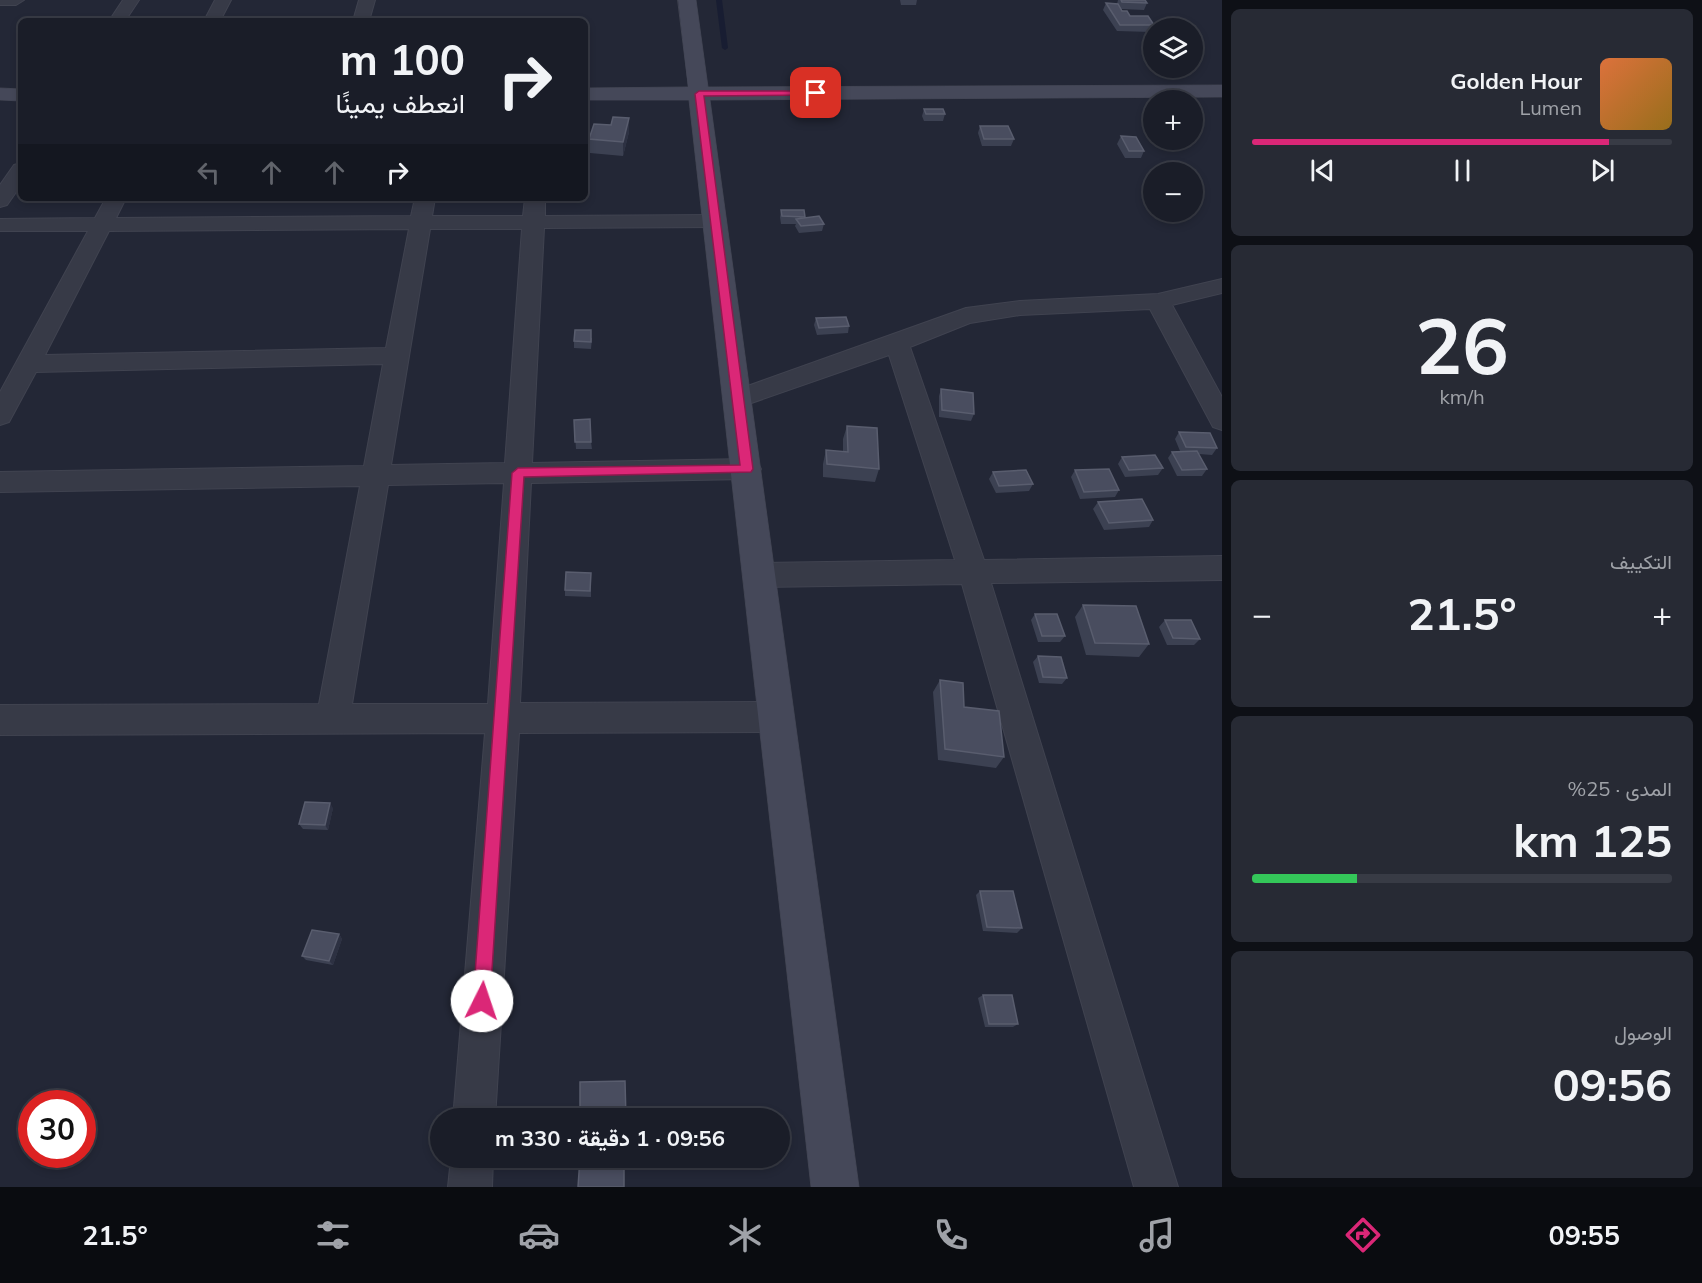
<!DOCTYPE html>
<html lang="ar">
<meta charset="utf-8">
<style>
body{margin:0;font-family:Mulish,Vazirmatn,sans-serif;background:#272a34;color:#f1f3f6;direction:rtl;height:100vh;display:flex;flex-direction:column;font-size:22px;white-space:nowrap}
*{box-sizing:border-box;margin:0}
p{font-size:20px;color:#9fa2a8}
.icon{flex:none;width:33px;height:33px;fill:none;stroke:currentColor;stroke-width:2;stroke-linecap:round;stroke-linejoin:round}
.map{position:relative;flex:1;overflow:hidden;direction:ltr}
.drawer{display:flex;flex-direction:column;gap:9px;padding:9px;background:#0e1016;width:480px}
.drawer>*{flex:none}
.banner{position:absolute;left:18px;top:18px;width:570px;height:183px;border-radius:9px;box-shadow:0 3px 9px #0003,0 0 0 2px #383b45;direction:rtl;background:#1a1d28;color:#f1f3f6;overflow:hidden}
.controls{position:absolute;left:1143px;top:18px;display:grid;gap:12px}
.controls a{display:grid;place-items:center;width:60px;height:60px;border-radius:50%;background:#1a1d28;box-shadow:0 3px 9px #0003,0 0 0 2px #383b45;font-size:30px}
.speed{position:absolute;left:18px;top:1090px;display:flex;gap:12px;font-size:30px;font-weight:700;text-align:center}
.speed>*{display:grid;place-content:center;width:78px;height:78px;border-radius:50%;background:#1a1d28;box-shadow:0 3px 9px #0003,0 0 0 2px #383b45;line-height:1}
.speed .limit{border:9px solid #d22;background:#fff;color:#111}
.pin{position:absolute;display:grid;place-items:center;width:51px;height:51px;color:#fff;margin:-26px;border-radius:12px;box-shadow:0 3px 9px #0006}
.me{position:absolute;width:66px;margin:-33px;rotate:4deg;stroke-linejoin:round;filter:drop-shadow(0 0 4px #0008)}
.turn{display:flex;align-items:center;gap:21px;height:126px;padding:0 24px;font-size:27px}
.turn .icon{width:78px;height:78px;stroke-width:2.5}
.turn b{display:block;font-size:42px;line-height:51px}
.lanes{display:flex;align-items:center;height:57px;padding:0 24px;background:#0003;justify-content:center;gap:30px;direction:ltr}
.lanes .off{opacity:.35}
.big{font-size:45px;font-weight:700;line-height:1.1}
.drawer .widget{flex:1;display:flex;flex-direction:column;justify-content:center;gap:9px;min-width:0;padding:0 21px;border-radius:9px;background:#272a34}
.drawer .dial{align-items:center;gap:0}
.dial b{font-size:78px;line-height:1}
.song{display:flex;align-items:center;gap:18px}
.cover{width:72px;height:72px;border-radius:9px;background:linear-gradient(135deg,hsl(20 70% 55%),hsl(40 70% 35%))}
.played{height:6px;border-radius:3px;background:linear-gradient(90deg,#db2777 85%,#383b45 85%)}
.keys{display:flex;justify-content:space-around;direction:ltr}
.heat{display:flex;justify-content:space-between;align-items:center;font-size:33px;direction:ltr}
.charge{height:9px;border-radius:4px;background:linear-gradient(90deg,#34c759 25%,#383b45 0)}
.trip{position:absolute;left:430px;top:1108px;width:360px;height:60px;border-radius:30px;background:#1a1d28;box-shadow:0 3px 9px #0003,0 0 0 2px #383b45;font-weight:700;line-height:60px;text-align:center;direction:rtl}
.tabs{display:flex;height:96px;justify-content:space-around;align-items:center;background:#0a0c10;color:#9fa2a8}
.tabs .icon{width:42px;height:42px}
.tabs .on{color:#db2777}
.tabs b{font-size:27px;color:#f1f3f6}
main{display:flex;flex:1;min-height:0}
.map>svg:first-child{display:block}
</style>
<main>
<section class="drawer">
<div class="widget">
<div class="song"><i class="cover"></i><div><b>Golden Hour</b><p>Lumen</p></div></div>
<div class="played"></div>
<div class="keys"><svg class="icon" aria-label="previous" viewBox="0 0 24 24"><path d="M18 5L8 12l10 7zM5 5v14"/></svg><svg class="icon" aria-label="pause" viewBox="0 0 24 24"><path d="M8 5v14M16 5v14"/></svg><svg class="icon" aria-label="next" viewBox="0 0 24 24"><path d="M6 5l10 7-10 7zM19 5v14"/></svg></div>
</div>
<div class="widget dial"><b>26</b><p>km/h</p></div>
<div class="widget"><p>التكييف</p>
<div class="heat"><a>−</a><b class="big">21.5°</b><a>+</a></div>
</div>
<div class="widget"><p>المدى · 25%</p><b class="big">125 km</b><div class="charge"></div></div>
<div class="widget"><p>الوصول</p><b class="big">09:56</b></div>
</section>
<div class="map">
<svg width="1222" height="1187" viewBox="0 0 1222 1187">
<rect width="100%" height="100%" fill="#232736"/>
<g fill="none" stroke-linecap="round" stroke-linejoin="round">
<path fill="#181d32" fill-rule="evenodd" d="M716,0H722L728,48L725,50L722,48Z"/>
<g stroke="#404350" stroke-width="2">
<path id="street" d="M0,0H24L16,5H0Z
M123,0H139L125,21H109Z
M215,0H231L220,21H204Z
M359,0H375L369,21H353Z
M21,163V185L7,205L0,207V185L14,165Z
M106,198H126L116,218L411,216L415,198H435L432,216H523L525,198H545V216L715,215L723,216L726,221L723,226L715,227L544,228L532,463L747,459L757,462L761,469L757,476L747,479L531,483L520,703L777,702L789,707L793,717L789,727L777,732L519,733L495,1119H453L485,733L0,735V705L319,704L360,486L0,492V472L364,466L383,364L36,372L9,422L0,425V392L88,231H0V219L95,218ZM409,229L386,348L45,355L109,231ZM430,229H522L505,463L391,465ZM504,483L488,704H352L388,485Z
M1222,279V293L1172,305L1222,397V430L1213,427L1150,309L1020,315L970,323L910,347L984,560L1222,556V580L991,583L1178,1187H1134L962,584L760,587L750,583L745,575L750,567L760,563L955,560L889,355L737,408L728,405L724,399L728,393L966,308L1020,301L1158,294Z
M451,1158H493L492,1187H448Z"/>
</g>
<g stroke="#404350" stroke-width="1">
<path id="secondary" d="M678,0H696L708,87L1222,85V97L710,100L859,1187H811L689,100H585V88L688,87Z
M0,88L21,89V101L0,100Z"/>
</g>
<use href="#street" fill="#373a47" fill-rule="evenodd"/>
<use href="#secondary" fill="#454859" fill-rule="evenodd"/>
</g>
<path fill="#3c4152" d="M900,0H917L916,5H901Z
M1118,0H1145L1147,3L1144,10L1121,9L1130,16L1154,25L1151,32L1117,31L1103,10L1106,3L1117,4Z
M924,109L945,114L943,121H924L922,116Z
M980,126L1014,139L1011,146H982L978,133Z
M629,132L623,156L590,153L589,139Z
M1121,136L1144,151L1141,158H1125L1117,144Z
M781,210L824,224L822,231L799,233L795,226L796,224H781L780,217Z
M816,318L849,326L848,333L817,335L814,325Z
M592,338L591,349L574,348V341Z
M941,389L974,414L971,421L939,417V396Z
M574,420L591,442L592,449H576Z
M847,426L879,469L875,482L823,477V464L826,450L843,452V439Z
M1179,432L1217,448L1212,455L1199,454L1207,469L1202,476H1177L1168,458L1172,452L1180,451L1175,439Z
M1122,457L1163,468L1158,475L1125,477L1118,464Z
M1075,470L1119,490L1115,497L1080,499L1071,477Z
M993,472L1033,484L1029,491L996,493L989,479Z
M1098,502L1153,520L1149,527L1104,530L1093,509Z
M591,573V597L565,596V590Z
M1083,605L1149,644L1139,657L1086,655L1075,617Z
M1035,614L1065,636L1060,642H1038L1031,620Z
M1165,620L1200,639L1194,645H1167L1159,627Z
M1038,656L1067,678L1062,684L1039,683L1033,662Z
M940,680L964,707L1004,757L996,768L938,760L933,692Z
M333,808L328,830L303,829L299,824Z
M980,891L1022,928L1017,933L983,931L976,895Z
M339,934L342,939L333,965L306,960L302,956Z
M983,995L1018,1024L1013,1027H985L978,998Z"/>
<path fill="#2d3142" d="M629,118V132L623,156V142Z
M330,803L333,808L328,830L325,825Z
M339,934L342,939L333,965L329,961Z"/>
<path fill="#494d5f" stroke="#595d6e" stroke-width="1.5" d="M1121,0H1145L1147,3L1122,2Z
M1106,3L1118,4L1122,11H1127L1130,16H1148L1154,25H1120Z
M924,109H943L945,114H926Z
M613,117L629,118L623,142L589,139L594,124L611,125Z
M980,126H1008L1014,139H984Z
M1121,136L1136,137L1144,151H1129Z
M781,210H804L805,217L782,216Z
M819,216L824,224L801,226L796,219Z
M846,317L849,326L819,328L816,318Z
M575,330H591V342L574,341Z
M941,389L973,393L974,414L942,410Z
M590,419L591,442H575L574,420Z
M847,426L877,428L879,469L827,464L826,450L848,452Z
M1179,432L1210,433L1217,448L1186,447Z
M1197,451L1207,469L1182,470L1172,452Z
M1155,455L1163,468L1129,470L1122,457Z
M1109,469L1119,490L1084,492L1075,470Z
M1026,470L1033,484L999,486L993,472Z
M1142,499L1153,520L1109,523L1098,502Z
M566,572L591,573L590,591L565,590Z
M1083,605L1136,606L1149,644L1095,643Z
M1035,614H1057L1065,636H1042Z
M1165,620H1191L1200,639L1173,638Z
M1038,656L1061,657L1067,678L1043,677Z
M940,680L963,683L964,707L999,711L1004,757L945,749Z
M305,802L330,803L325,825L299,824Z
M980,891H1013L1022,928L987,927Z
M312,930L339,934L329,961L302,956Z
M983,995H1012L1018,1024H989Z
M625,1081L626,1119H580V1082Z
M580,1158H624V1187H578Z"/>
<path fill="#db2777" stroke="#8e194d" stroke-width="1.5" d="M816,91L820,93L819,95L704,96L753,469L751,472L524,477L490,1001L488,1007L482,1010L475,1007L473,1001L512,473L518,468L740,465L695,94L699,91Z"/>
</svg>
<div class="controls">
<a><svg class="icon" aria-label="layers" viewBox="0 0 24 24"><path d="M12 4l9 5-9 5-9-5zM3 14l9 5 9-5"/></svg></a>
<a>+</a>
<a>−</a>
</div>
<div class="speed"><div class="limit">30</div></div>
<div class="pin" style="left:816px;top:93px;background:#d93025"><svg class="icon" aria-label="arrive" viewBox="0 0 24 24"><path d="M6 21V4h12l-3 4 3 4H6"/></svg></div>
<svg class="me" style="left:482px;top:1001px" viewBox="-20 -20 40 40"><circle r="19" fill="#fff"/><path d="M0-13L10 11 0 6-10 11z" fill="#db2777"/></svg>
<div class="trip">09:56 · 1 دقيقة · 330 m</div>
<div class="banner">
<div class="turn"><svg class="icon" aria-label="right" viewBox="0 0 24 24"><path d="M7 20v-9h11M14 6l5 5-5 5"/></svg><div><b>100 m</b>انعطف يمينًا</div></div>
<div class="lanes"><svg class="icon off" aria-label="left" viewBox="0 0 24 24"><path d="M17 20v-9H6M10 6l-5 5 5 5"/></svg><svg class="icon off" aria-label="ahead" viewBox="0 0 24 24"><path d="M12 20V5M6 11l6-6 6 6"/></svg><svg class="icon off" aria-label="ahead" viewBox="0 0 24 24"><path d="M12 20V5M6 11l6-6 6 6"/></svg><svg class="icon" aria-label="right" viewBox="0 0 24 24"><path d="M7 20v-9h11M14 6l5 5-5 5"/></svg></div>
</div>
</div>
</main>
<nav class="tabs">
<b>09:55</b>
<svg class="icon on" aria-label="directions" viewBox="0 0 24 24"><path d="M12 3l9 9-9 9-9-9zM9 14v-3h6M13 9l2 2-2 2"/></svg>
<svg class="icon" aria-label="music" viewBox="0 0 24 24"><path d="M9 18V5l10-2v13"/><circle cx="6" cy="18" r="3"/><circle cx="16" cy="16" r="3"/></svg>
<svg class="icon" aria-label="phone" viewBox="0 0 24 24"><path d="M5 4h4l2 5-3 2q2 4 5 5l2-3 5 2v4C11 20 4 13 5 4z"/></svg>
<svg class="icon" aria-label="climate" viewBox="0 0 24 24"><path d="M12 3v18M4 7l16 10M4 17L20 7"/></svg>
<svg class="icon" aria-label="car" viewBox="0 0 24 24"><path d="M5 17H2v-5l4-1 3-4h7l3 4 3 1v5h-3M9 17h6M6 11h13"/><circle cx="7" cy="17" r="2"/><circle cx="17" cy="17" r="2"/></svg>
<svg class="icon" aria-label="filters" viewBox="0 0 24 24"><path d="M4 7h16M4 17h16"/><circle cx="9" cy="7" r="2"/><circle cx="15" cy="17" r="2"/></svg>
<b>21.5°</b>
</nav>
